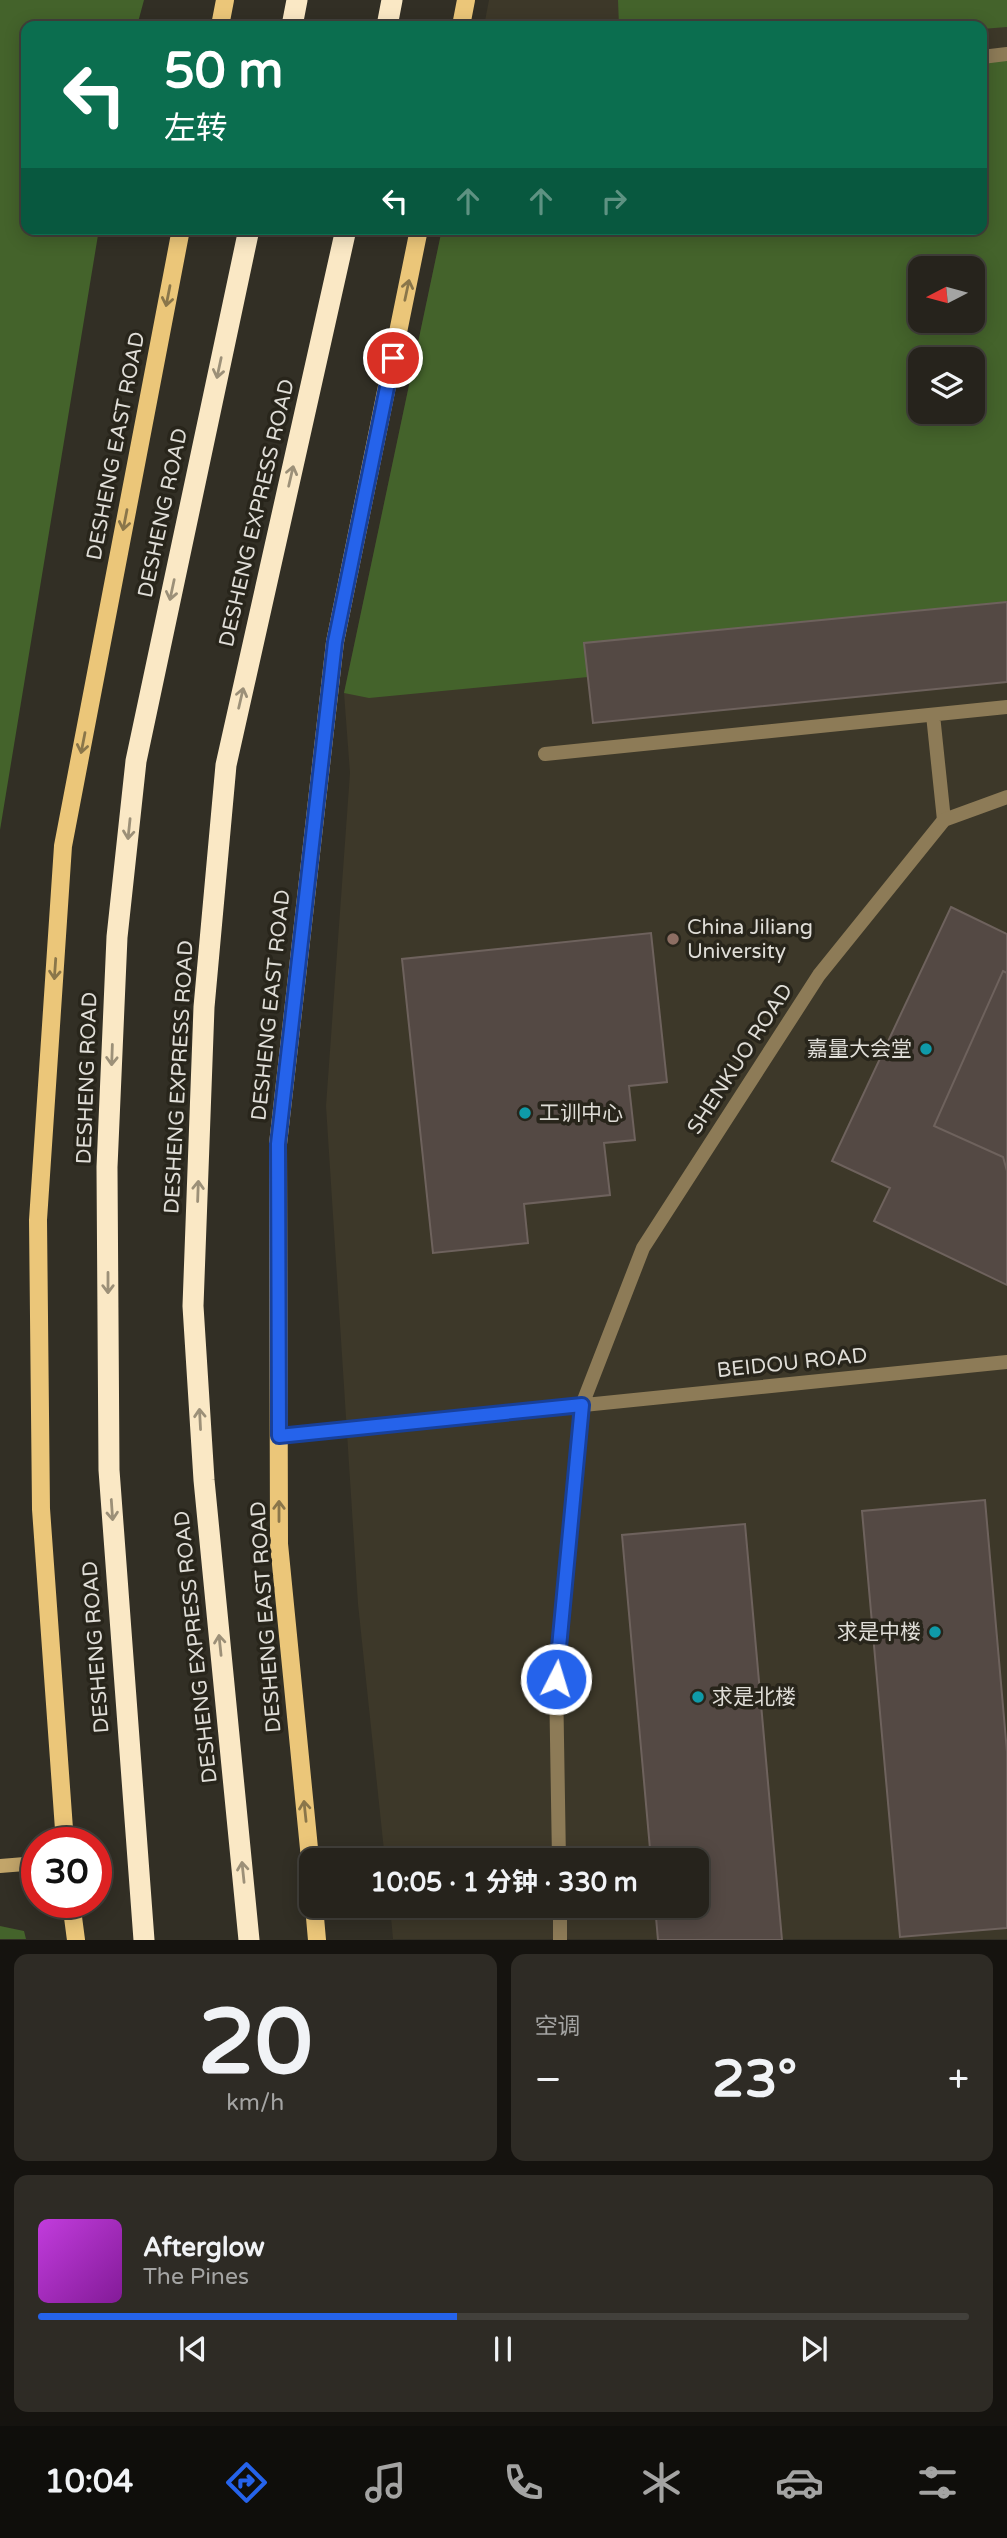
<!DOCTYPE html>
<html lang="zh">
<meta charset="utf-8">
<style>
body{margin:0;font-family:"Varela Round","Noto Sans SC",sans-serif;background:#2e2b25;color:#f1f3f6;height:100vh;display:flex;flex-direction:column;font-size:26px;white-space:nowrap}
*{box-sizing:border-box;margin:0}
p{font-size:23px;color:#a4a4a3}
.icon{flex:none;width:38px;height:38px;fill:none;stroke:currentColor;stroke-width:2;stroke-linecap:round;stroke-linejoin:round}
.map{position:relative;height:1940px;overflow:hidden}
.sheet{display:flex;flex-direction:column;gap:14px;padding:14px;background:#15130f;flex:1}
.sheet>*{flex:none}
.guide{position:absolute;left:21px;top:21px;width:966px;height:214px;border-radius:14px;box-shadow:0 4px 18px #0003,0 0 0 2px #42403b;background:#0b6e4f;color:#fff;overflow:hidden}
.needle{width:46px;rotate:264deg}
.fabs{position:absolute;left:908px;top:256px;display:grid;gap:14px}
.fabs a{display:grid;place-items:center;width:77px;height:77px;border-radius:14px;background:#26231c;box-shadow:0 4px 18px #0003,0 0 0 2px #42403b;font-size:35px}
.speed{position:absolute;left:21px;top:1827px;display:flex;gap:14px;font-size:35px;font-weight:700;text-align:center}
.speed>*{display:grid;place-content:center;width:91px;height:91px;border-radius:50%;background:#26231c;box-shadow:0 4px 18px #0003,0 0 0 2px #42403b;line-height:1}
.speed .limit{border:10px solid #d22;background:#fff;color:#111}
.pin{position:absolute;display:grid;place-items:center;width:60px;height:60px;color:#fff;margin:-30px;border:4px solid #fff;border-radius:50%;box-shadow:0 2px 7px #0007}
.me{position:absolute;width:77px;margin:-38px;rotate:5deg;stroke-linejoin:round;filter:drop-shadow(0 0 5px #0008)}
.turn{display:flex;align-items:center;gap:24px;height:147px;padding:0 28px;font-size:32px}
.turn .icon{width:91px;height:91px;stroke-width:2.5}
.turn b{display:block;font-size:49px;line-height:60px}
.lanes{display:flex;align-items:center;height:66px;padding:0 28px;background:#0003;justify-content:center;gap:35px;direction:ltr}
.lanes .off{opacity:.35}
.big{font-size:52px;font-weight:700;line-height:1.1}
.sheet .card{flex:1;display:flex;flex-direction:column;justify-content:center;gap:10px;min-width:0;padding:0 24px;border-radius:14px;background:#2e2b25}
.sheet .dial{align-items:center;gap:0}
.dial b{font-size:91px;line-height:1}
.song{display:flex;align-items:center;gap:21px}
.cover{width:84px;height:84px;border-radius:10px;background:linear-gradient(135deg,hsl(290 70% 55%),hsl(290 70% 35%))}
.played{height:7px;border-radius:4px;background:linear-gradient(90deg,#2563eb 45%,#42403b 45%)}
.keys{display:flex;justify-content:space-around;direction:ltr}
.heat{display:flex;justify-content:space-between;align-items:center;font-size:38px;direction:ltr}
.sheet .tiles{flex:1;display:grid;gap:14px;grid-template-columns:1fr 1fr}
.card:last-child{grid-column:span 2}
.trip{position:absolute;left:299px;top:1848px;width:410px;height:70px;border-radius:14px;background:#26231c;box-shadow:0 4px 18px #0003,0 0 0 2px #42403b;font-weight:700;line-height:70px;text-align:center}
.dock{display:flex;height:112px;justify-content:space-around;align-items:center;background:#0f0e0b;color:#a4a4a3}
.dock .icon{width:49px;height:49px}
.dock .on{color:#2563eb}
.dock b{font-size:32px;color:#f1f3f6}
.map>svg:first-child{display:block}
</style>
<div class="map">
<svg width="1007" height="1940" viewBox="0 0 1007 1940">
<rect width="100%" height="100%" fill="#322f25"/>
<path fill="#3d3829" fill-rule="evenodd" d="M489,0H1007V1939H393L390,1906H696V1860H385L358,1604L326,1106L350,773L344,693L442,229H982V26H484ZM920,268H973V320H920ZM920,359H973V411H920Z"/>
<path fill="#44632b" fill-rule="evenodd" d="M0,0H144L137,26H26V229H99L0,830Z
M618,0H1007V27L982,29V26H619Z
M1007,54V602L585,643L588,677L369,698L344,693L442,229H982V56ZM920,268H973V320H920ZM920,359H973V411H920Z
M0,1926L24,1931L26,1939H0Z"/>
<path fill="#544944" stroke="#6e625d" stroke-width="2" d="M1007,602V682L593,723L584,643Z
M951,907L1007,934V973L1003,971L934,1126L1003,1157L1007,1171V1285L874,1221L890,1188L832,1161Z
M651,933L667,1082L629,1086L635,1140L604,1143L610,1195L524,1204L528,1243L433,1253L402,959Z
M1003,971L1007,973V1171L1003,1157L934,1126Z
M985,1500L1007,1752V1928L900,1937L862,1511Z
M745,1524L782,1940H658L655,1906H696V1860H651L622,1535Z"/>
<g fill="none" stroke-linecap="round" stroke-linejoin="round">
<path stroke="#8d7b57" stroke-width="14" d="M982,57L1007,54
M933,715L944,820
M545,754L1007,707"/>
<path stroke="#8d7b57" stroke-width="14" d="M279,1436L1007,1362
M559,1860L556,1679L582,1405L643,1248L819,975L944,820L1007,797
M560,1906V1940"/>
<path stroke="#c2a56a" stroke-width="14" d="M0,1866L37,1863"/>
<path stroke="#ebc679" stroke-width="18" d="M220,26L225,0
M461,26L466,0
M65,1843L41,1509L38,1220L63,846L181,229
M312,1879L279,1544L278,1144L335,642L419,229
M71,1902L76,1940
M314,1906L317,1940"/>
<path stroke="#fae8c5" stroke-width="21" d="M292,26L297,0
M387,26L392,0
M144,1940L109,1470L107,1167L117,937L136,761L249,229
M249,1940L204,1480L193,1306L204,1007L226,765L346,229"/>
</g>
<defs><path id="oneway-shaft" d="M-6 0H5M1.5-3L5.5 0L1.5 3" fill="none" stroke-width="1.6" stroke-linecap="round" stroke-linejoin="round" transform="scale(1.75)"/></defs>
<g stroke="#8a764a">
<use href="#oneway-shaft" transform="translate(407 290) rotate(-78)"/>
<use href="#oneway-shaft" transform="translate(168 296) rotate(101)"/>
<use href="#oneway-shaft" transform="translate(125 520) rotate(101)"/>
<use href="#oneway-shaft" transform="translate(83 743) rotate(101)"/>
<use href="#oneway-shaft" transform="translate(55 969) rotate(94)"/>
<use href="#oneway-shaft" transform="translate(279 1511) rotate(-90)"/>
<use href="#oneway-shaft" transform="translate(305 1811) rotate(-96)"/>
</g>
<g stroke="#9c9078">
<use href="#oneway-shaft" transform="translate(219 368) rotate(102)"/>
<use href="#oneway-shaft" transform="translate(291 476) rotate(-77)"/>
<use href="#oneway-shaft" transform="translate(172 590) rotate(102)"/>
<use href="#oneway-shaft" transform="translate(241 698) rotate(-77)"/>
<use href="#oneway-shaft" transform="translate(129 829) rotate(96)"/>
<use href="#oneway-shaft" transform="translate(112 1055) rotate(92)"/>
<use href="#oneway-shaft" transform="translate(198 1191) rotate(-88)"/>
<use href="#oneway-shaft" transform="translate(108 1283) rotate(90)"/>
<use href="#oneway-shaft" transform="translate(200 1419) rotate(-93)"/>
<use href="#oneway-shaft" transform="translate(112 1510) rotate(86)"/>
<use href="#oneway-shaft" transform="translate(220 1645) rotate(-96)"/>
<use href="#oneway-shaft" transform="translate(243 1872) rotate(-96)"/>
</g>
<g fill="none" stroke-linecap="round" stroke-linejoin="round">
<g stroke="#184099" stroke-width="18">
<path id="route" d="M393,358L335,642L278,1144L279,1436L582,1405L556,1679"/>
</g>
<use href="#route" stroke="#2563eb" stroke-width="12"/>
</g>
<circle fill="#8d6e63" stroke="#28251b" stroke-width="2.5" cx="673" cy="939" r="7"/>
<g fill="#0f9aa8" stroke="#28251b" stroke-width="2.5">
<circle cx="926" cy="1049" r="7"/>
<circle cx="525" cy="1113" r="7"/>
<circle cx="935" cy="1632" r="7"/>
<circle cx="698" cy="1697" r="7"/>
</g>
<g text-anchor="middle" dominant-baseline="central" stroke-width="7" stroke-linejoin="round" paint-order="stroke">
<g font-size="21" fill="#dfddd7" stroke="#28251b">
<text transform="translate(116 446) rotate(-79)">DESHENG EAST ROAD</text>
<text transform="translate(163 513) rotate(-78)">DESHENG ROAD</text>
<text transform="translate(257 513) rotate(-77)">DESHENG EXPRESS ROAD</text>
<text transform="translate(271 1005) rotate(-84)">DESHENG EAST ROAD</text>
<text transform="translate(740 1059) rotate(-57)">SHENKUO ROAD</text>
<text transform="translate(179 1077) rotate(-87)">DESHENG EXPRESS ROAD</text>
<text transform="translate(87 1078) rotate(-88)">DESHENG ROAD</text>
<text transform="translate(792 1363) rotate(-6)">BEIDOU ROAD</text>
<text transform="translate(266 1617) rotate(-94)">DESHENG EAST ROAD</text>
<text transform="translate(96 1647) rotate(-94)">DESHENG ROAD</text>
<text transform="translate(196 1647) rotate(-96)">DESHENG EXPRESS ROAD</text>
</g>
<g font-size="21" fill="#dfddd7" stroke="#28251b" text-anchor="start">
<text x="687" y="927">China Jiliang<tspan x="687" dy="24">University</tspan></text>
<text x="912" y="1049" text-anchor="end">嘉量大会堂</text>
<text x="539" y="1113">工训中心</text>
<text x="921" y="1632" text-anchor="end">求是中楼</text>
<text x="712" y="1697">求是北楼</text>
</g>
</g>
</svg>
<div class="fabs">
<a><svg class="needle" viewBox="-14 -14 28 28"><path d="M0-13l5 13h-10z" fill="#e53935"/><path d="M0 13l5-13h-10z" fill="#a4a4a3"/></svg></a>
<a><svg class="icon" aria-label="layers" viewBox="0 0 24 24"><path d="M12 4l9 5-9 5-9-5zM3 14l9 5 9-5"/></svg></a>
</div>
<div class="speed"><div class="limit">30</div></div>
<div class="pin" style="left:393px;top:358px;background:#d93025"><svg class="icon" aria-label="arrive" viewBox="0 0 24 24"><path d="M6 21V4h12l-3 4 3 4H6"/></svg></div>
<svg class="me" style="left:556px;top:1679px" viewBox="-20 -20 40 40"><circle r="17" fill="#2563eb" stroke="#fff" stroke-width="3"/><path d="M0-11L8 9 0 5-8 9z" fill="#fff"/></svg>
<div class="trip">10:05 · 1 分钟 · 330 m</div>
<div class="guide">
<div class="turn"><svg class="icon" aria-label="left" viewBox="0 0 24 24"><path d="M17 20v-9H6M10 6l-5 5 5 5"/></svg><div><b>50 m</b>左转</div></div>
<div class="lanes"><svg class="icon" aria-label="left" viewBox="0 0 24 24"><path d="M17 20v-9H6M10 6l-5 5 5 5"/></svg><svg class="icon off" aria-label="ahead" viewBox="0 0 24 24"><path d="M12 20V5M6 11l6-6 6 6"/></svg><svg class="icon off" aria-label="ahead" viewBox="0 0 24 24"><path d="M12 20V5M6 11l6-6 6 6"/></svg><svg class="icon off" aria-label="right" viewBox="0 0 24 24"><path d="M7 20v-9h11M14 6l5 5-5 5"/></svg></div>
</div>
</div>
<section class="sheet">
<div class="tiles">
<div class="card dial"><b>20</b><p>km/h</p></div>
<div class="card"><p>空调</p>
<div class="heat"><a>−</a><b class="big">23°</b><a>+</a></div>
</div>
<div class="card">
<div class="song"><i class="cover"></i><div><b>Afterglow</b><p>The Pines</p></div></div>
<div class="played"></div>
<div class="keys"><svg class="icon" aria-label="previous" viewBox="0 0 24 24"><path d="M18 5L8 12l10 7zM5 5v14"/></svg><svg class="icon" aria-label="pause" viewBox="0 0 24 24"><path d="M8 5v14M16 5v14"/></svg><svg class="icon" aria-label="next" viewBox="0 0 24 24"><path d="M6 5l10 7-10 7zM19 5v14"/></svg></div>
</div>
</div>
</section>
<nav class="dock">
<b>10:04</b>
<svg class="icon on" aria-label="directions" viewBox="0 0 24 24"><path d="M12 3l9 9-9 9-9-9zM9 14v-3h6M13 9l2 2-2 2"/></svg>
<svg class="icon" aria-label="music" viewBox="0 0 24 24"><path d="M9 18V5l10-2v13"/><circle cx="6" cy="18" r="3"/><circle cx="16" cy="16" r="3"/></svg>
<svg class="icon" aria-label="phone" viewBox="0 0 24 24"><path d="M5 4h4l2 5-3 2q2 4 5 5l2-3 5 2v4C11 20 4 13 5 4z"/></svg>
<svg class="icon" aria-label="climate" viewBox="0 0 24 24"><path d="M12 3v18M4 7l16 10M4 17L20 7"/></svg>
<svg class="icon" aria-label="car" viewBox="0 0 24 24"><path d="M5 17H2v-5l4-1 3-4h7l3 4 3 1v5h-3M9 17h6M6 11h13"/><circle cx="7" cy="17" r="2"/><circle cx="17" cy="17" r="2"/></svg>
<svg class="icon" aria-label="filters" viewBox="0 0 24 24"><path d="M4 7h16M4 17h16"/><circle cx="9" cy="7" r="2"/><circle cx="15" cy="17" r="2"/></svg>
</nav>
